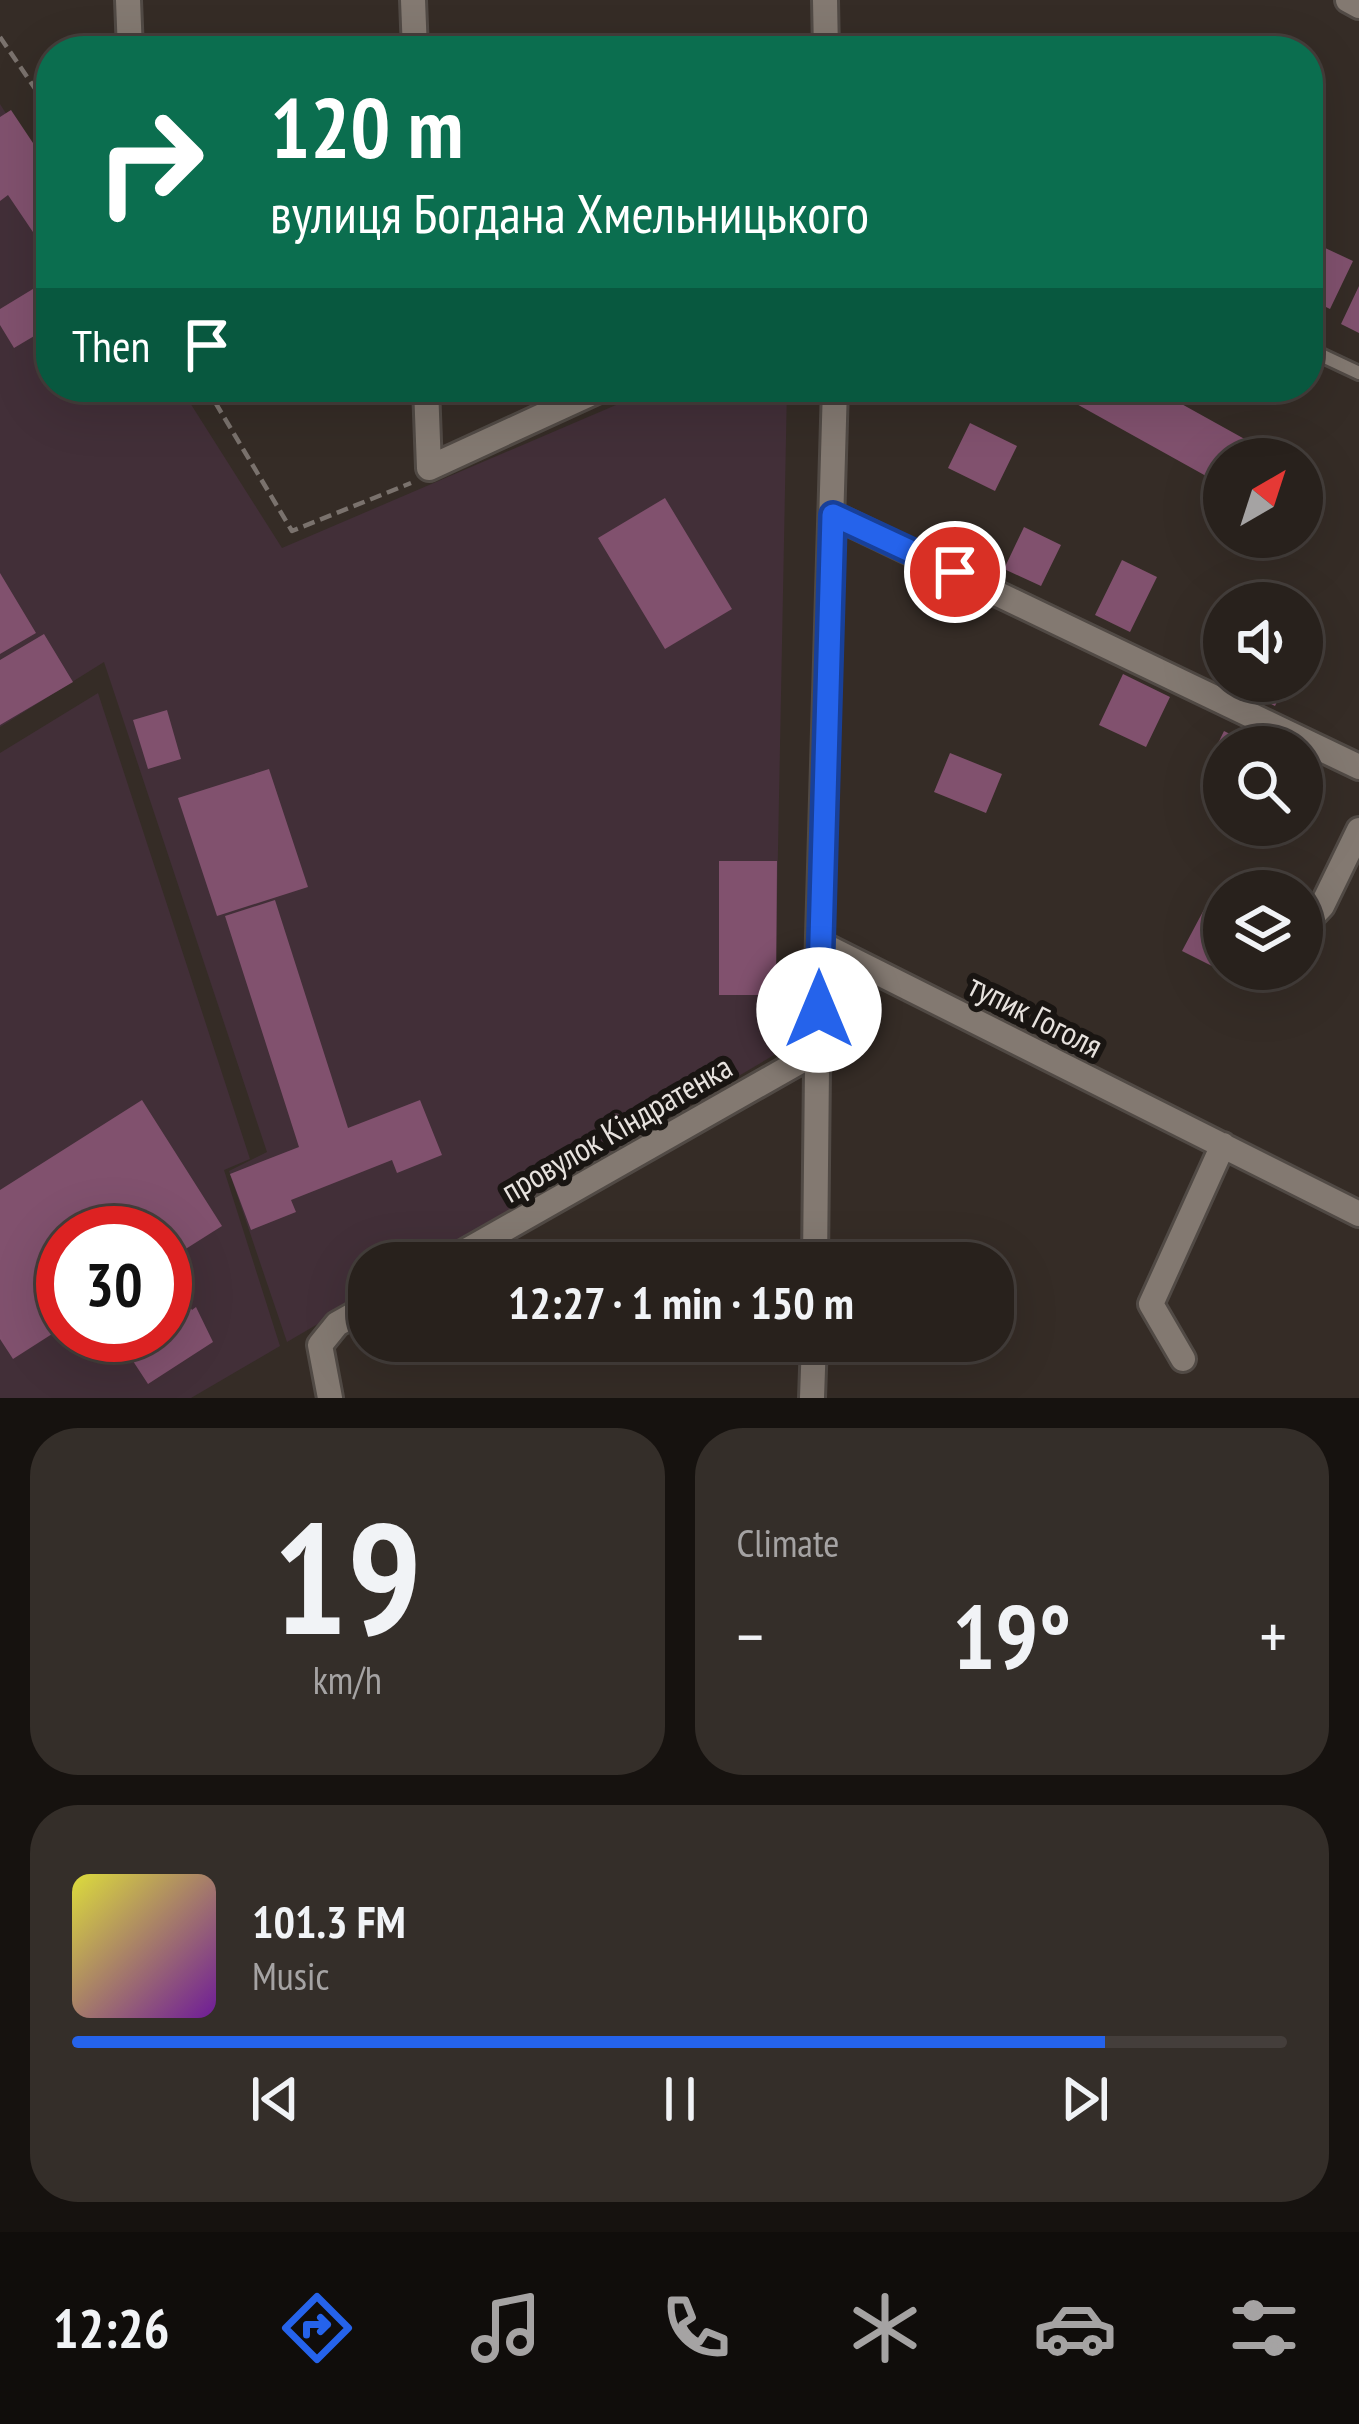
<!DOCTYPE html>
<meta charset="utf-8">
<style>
body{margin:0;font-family:"PT Sans Narrow",sans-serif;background:#342e29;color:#f1f3f6;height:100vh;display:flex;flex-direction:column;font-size:45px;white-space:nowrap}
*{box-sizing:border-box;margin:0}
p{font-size:39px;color:#a5a3a3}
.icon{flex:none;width:66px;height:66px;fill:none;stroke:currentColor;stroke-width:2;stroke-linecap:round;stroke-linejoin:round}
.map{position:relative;height:1398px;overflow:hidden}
.drawer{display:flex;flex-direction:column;gap:30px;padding:30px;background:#16120f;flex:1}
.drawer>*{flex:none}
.hud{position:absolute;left:36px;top:36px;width:1287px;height:366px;border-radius:48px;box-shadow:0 12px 48px #0002,0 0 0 3px #443e3b;background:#0b6e4f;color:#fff;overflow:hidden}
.needle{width:78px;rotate:39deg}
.fabs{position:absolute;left:1203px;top:438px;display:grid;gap:24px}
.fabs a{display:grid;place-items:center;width:120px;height:120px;border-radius:50%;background:#28211c;box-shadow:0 12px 48px #0002,0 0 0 3px #443e3b;font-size:60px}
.speed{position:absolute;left:36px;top:1206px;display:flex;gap:24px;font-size:60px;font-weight:700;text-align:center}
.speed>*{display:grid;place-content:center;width:156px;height:156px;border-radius:50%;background:#28211c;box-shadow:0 12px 48px #0002,0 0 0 3px #443e3b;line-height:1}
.speed .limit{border:18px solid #d22;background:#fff;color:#111}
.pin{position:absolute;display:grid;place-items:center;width:102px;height:102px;color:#fff;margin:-51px;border:6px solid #fff;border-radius:50%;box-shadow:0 3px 12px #0007}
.me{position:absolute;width:132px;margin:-66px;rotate:0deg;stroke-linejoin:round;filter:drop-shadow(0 0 9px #0008)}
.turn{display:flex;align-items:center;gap:42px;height:252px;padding:0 36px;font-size:54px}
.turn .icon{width:156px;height:156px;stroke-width:2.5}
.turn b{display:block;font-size:84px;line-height:102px}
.then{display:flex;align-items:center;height:114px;padding:0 36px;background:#0003;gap:24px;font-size:45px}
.big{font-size:90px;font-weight:700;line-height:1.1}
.drawer .card{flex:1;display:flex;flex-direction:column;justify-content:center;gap:18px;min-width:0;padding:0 42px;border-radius:48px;background:#342e29}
.drawer .dial{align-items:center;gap:0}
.dial b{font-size:156px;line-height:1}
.song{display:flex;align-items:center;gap:36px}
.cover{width:144px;height:144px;border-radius:18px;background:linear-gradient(135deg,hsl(60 70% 55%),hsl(280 70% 35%))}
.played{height:12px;border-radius:6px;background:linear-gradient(90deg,#2563eb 85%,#443e3b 85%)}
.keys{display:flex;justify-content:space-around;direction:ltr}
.heat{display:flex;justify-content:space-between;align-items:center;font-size:66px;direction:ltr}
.drawer .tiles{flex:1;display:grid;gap:30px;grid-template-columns:1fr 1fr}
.card:last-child{grid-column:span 2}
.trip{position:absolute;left:348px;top:1242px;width:666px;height:120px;border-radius:48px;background:#28211c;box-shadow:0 12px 48px #0002,0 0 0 3px #443e3b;font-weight:700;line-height:120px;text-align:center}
.menu{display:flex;height:192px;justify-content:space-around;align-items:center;background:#100d0b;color:#a5a3a3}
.menu .icon{width:84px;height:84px}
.menu .active{color:#2563eb}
.menu b{font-size:54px;color:#f1f3f6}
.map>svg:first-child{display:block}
</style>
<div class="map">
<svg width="1359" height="1398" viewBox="0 0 1359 1398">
<rect width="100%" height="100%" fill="#352c26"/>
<path fill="#422f38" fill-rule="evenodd" d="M0,104L51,184V387H180L282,548L658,387H787L774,1055L422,1263H369V1294L287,1342L229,1171L267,1152L104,662L0,727Z
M98,693L250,1159L224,1170L280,1346L191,1398H0V753ZM63,1233H165V1335H63Z"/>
<path fill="#81516e" d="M11,110L51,170V229L37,238L8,195L0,201V117Z
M1308,240L1353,261L1330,309L1308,298Z
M51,278V326L14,348L0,325V309Z
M1359,286V333L1341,324Z
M1081,387H1151L1259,447L1252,459H1224V486L1073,402Z
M970,423L1017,446L995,491L948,468Z
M665,498L732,609L665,649L598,538Z
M1024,527L1061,545L1041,586L1004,569Z
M1122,560L1157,577L1130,632L1095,615Z
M0,573L36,633L0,654Z
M44,634L73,682L0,725V660Z
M1123,674L1170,697L1146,747L1099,725Z
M1233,681H1287L1275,706L1231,685Z
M167,710L181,759L148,769L133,720Z
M1224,731L1256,747H1224V780L1205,770Z
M950,753L1002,774L986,813L934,792Z
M269,769L308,887L217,916L178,798Z
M719,861H777L776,995H719Z
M275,900L348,1128L420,1100L442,1155L397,1173L392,1160L291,1200L296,1212L251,1230L230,1174L299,1147L225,916Z
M1208,902L1224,910V972L1182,951Z
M142,1100L222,1226L165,1262V1233H63V1327L13,1359L0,1339V1190Z
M182,1294L192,1310L196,1307L213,1342L148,1384L116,1335H165V1305Z"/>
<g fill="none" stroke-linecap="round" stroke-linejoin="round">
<g stroke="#514a45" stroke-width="18">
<path id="service" d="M1308,349L1359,373"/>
</g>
<g stroke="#514a45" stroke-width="30">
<path id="minor" d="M128,0L130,51
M413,0L415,51
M825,0L826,51
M1348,0L1359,6
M426,387L429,468L605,387
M833,515L1359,767
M1302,927L1322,906L1359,830
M819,943L1359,1214
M445,1263L820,1050
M815,1263L818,970L835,387
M1183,1359L1151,1304L1223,1145
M330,1398L320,1345L337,1324L369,1306
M812,1398L814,1341"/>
</g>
<path stroke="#7a726d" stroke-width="4.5" stroke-dasharray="12 6" stroke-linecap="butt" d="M0,37L51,112
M206,387L292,531L411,483"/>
<use href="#service" stroke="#837971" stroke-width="12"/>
<use href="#minor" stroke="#837971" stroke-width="24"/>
</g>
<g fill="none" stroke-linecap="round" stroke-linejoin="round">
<g stroke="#184099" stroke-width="30">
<path id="route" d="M819,1010L833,515L955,572"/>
</g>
<use href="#route" stroke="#2563eb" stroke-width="21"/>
</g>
<g text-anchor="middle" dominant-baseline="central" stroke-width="12" stroke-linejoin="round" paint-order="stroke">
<g font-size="33" fill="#e7e2de" stroke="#191512">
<text transform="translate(1036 1015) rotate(27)">тупик Гоголя</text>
<text transform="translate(616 1128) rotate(-30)">провулок Кіндратенка</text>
</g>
</g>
</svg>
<div class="fabs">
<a><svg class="needle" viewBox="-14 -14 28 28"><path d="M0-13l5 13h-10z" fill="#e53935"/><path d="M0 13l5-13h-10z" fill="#a5a3a3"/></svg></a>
<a><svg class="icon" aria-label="sound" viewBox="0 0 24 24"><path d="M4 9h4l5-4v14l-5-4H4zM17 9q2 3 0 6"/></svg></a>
<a><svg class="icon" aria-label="search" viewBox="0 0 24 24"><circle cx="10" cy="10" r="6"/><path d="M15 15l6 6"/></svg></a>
<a><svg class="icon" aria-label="layers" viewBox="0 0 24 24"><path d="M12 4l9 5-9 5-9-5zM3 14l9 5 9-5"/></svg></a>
</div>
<div class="speed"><div class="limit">30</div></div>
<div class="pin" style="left:955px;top:572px;background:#d93025"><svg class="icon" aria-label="arrive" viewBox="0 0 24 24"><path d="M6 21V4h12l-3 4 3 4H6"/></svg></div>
<svg class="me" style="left:819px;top:1010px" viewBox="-20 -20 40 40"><circle r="19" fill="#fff"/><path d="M0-13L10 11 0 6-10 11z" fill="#2563eb"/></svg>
<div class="trip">12:27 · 1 min · 150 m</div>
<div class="hud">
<div class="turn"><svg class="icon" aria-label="right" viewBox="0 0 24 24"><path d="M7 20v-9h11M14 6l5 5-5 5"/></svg><div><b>120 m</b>вулиця Богдана Хмельницького</div></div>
<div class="then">Then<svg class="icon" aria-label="arrive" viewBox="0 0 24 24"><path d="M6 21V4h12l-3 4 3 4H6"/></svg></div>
</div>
</div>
<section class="drawer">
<div class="tiles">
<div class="card dial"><b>19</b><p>km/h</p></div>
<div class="card"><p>Climate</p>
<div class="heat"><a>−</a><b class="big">19°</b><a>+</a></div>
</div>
<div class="card">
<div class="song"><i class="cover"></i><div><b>101.3 FM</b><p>Music</p></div></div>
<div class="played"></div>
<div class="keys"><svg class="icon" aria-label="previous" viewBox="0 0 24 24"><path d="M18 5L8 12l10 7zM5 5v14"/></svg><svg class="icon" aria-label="pause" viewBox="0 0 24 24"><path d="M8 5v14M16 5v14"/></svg><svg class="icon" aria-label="next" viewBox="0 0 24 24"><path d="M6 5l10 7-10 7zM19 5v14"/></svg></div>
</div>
</div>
</section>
<nav class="menu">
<b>12:26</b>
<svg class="icon active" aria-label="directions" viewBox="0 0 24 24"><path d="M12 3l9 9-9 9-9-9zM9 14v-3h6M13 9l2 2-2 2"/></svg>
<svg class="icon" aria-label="music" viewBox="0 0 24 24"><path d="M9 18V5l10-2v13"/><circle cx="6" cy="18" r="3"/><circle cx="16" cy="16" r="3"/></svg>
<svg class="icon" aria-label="phone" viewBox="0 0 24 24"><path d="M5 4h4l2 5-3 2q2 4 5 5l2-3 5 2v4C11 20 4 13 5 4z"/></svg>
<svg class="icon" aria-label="climate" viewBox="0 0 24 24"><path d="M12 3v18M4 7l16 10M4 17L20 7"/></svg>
<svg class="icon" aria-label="car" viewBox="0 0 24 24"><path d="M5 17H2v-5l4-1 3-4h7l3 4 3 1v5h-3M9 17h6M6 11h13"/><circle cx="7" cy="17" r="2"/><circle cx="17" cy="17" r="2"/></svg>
<svg class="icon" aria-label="filters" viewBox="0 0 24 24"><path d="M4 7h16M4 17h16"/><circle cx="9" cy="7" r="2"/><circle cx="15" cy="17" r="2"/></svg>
</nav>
